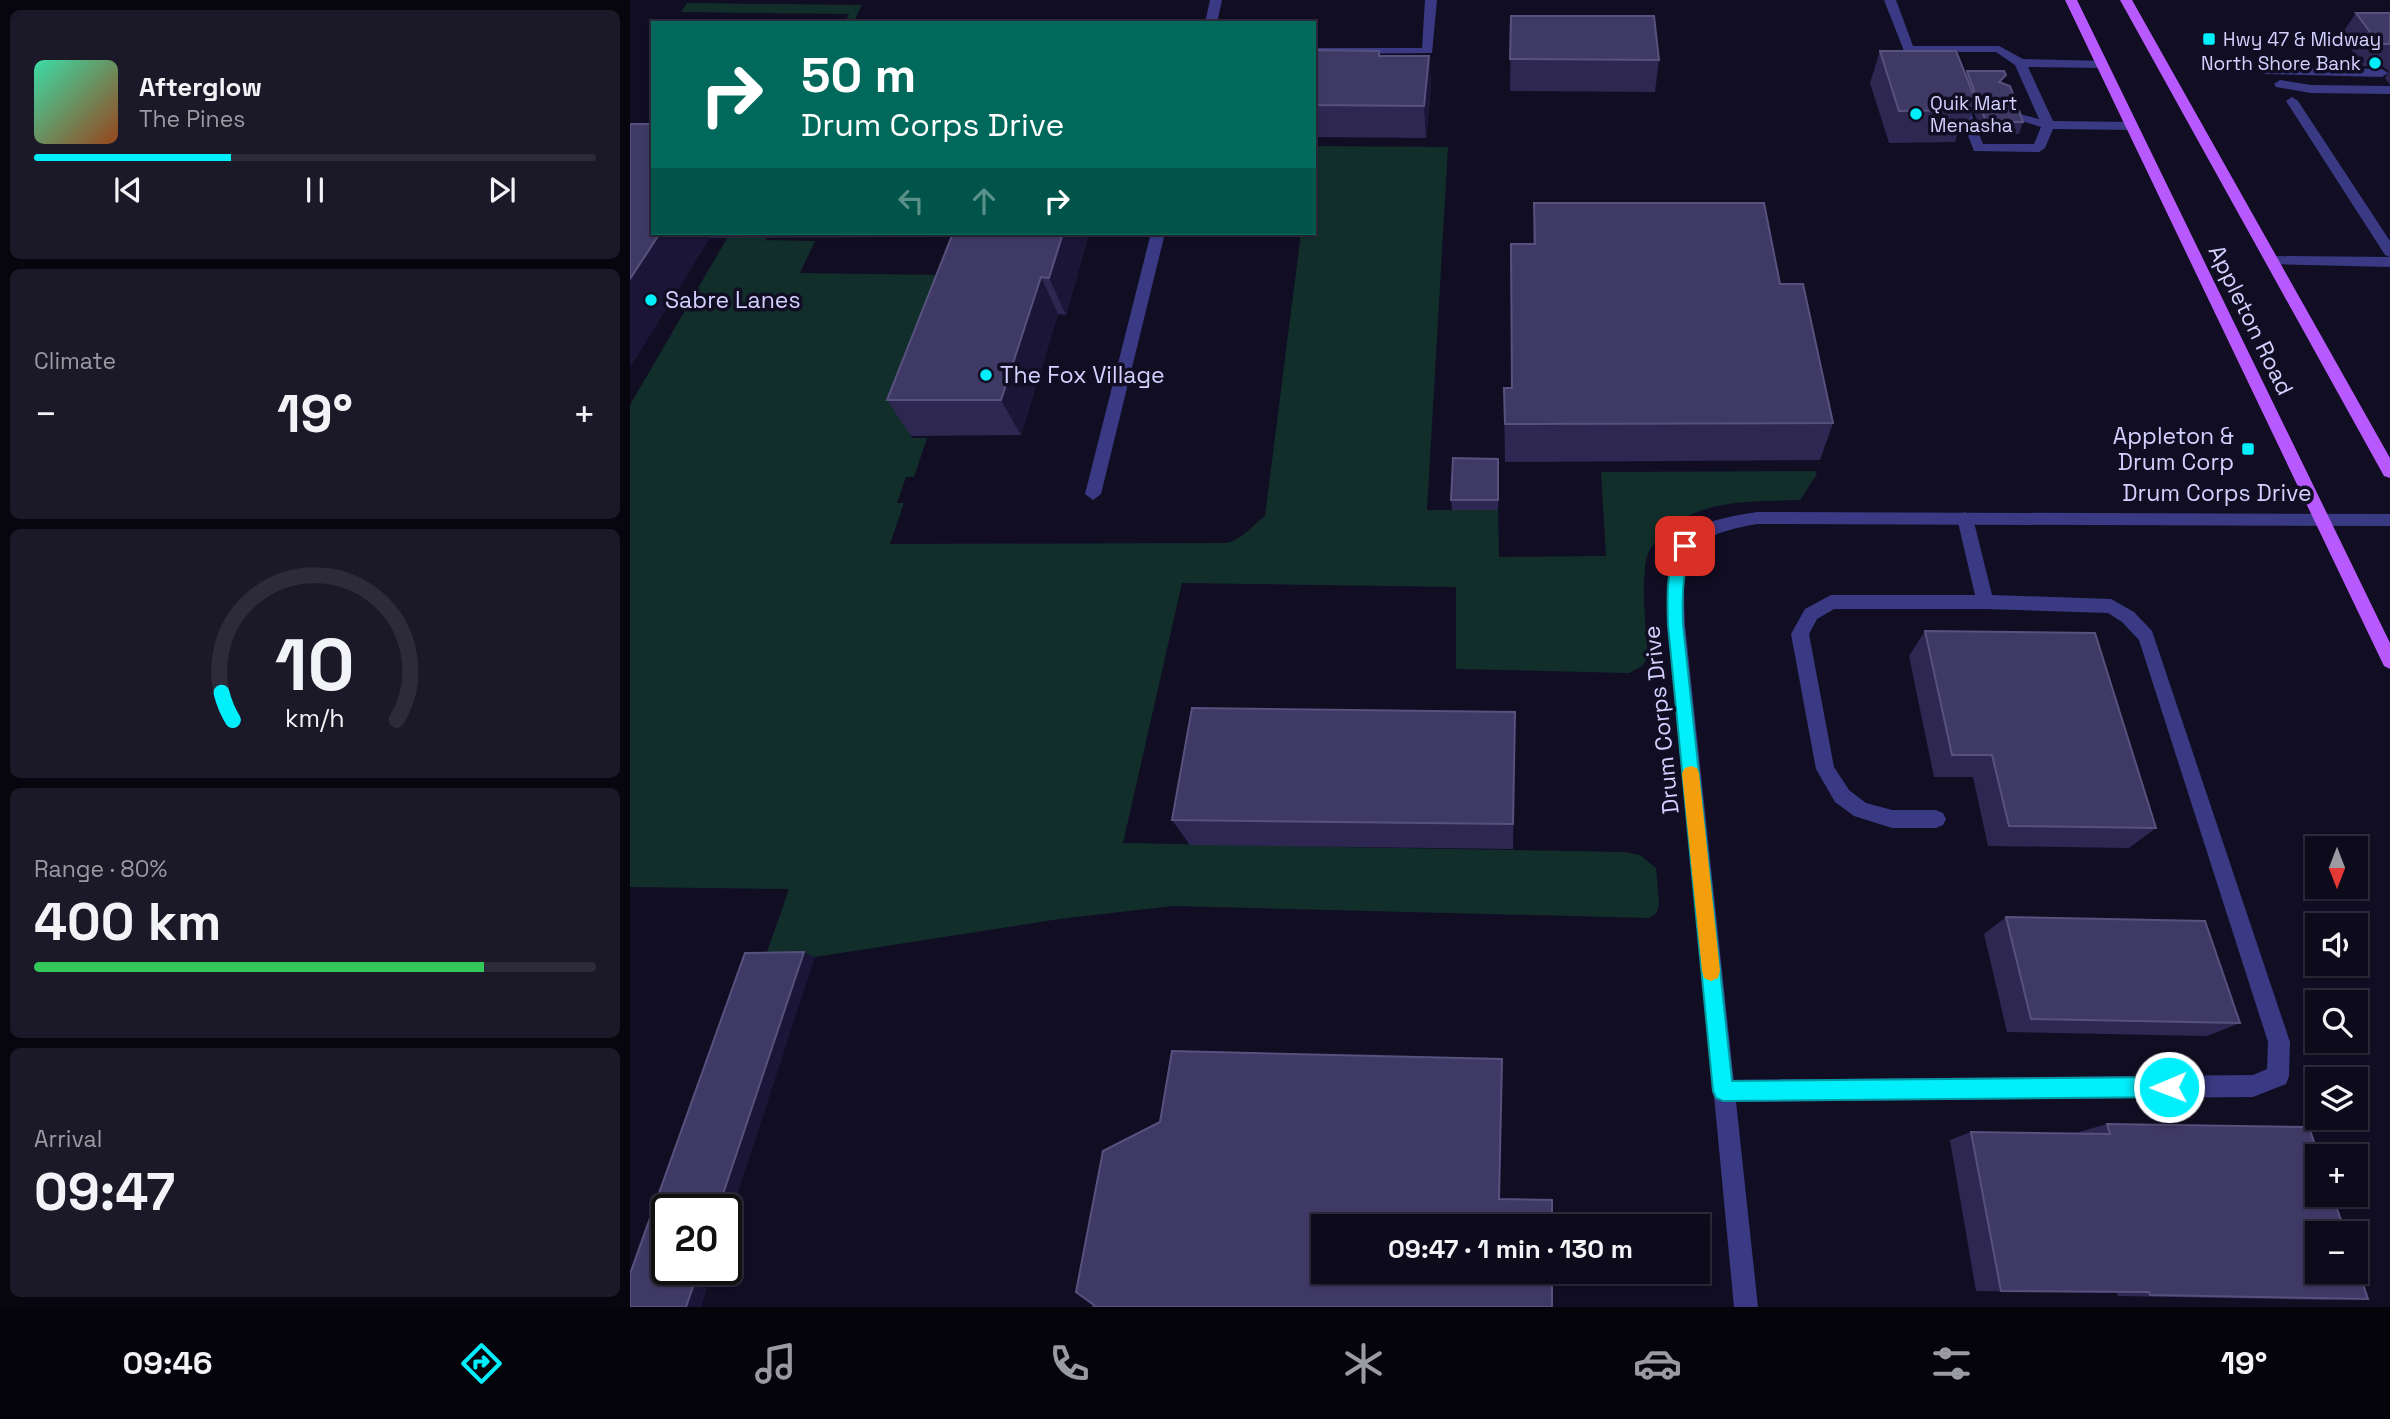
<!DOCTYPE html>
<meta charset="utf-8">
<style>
body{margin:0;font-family:"Space Grotesk",sans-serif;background:#1b1828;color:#f1f3f6;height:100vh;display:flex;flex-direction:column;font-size:26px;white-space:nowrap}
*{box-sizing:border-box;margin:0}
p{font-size:23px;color:#9a9aa3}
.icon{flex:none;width:38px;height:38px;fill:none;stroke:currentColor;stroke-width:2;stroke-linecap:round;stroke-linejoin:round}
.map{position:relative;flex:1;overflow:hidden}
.sheet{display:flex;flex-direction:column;gap:10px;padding:10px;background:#07060f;width:630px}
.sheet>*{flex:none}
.hud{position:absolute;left:21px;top:21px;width:665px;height:214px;border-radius:0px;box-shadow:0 2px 5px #0004,0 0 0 2px #2d2b3a;background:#00695c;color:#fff;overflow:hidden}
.needle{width:46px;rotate:180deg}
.buttons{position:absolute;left:1675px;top:836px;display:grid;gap:14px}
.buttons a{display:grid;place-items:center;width:63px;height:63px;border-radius:0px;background:#0d0a1b;box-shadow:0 2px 5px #0004,0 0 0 2px #2d2b3a;font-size:35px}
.speed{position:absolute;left:21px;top:1194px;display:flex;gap:14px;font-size:35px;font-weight:700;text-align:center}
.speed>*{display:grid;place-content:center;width:91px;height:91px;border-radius:50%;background:#0d0a1b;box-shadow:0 2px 5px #0004,0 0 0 2px #2d2b3a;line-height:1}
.speed .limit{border:4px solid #111;border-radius:10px;background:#fff;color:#111}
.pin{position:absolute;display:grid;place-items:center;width:60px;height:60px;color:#fff;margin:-30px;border-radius:14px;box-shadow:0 4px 10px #0006}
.me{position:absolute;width:77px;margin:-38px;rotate:269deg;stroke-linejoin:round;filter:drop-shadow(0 0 5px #0008)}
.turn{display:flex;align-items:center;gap:24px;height:147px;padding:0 35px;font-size:32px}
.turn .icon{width:91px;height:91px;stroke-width:2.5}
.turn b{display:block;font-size:49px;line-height:60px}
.lanes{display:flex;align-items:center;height:66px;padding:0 35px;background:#0003;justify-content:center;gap:35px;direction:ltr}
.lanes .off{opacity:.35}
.big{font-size:52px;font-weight:800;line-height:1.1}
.sheet .tile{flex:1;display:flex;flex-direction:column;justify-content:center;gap:10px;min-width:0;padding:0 24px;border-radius:10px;background:#1b1828}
.sheet .dial{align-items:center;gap:0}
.dial svg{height:182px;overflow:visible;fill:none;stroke:#2d2b3a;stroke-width:7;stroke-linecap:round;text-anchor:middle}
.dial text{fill:#f1f3f6;stroke:none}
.song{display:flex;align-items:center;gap:21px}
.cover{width:84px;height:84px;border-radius:10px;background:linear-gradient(135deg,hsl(160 70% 55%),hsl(20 70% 35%))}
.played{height:7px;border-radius:4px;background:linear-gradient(90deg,#01eefb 35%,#2d2b3a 35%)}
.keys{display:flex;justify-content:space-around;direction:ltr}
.heat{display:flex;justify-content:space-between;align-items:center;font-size:38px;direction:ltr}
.charge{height:10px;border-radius:5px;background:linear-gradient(90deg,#34c759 80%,#2d2b3a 0)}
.trip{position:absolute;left:681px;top:1214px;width:399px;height:70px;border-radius:0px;background:#0d0a1b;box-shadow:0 2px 5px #0004,0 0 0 2px #2d2b3a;font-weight:800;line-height:70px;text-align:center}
.tabs{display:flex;height:112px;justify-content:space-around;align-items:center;background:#05040b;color:#9a9aa3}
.tabs .icon{width:49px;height:49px}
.tabs .active{color:#01eefb}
.tabs b{font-size:32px;color:#f1f3f6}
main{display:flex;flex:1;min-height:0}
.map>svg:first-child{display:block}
</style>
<main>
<section class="sheet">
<div class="tile">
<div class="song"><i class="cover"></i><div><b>Afterglow</b><p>The Pines</p></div></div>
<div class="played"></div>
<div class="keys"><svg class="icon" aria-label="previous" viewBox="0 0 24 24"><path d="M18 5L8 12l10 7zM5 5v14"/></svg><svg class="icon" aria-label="pause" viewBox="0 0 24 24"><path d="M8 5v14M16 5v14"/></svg><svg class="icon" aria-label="next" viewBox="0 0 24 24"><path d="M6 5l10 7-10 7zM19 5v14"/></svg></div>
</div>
<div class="tile"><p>Climate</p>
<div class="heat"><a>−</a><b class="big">19°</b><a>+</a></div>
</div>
<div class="tile dial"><svg viewBox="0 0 100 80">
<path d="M14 69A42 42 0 1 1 86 69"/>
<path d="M14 69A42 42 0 0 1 9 57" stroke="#01eefb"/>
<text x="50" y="56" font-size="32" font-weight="700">10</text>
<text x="50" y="72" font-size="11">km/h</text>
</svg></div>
<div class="tile"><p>Range · 80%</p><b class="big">400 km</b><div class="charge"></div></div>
<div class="tile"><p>Arrival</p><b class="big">09:47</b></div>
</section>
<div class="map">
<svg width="1760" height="1307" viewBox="0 0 1760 1307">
<rect width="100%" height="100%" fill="#110e24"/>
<path fill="#112e2b" d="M57,3L232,5L223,23H215L219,14L51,12Z
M684,146L818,147L797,510H868L869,557L976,556L971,472L1185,471L1187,474L1170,500C1123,502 1069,498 1033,534C1025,542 1018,549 1016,561C1011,592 1016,626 1018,657L1012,666L999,673L826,669V587L552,583L493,843L995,852L1010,855L1026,868L1029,905L1026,914L1019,918L542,906L429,919L185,957L135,958L159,889L0,887V405L100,233H138L136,240L185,241L170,273L314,275L356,233L281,438H297L284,477H276L267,503H274L260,544L596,543C614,539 622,525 635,516L671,233H684Z"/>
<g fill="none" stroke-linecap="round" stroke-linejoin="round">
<path fill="#393a83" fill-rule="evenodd" d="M580,0H592L587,23H575Z
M795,0H807L802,53L684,54V48H792Z
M1254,0H1266L1283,46H1369L1393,59L1476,61V67L1472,68L1398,67L1423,121L1502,122L1508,126L1502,130L1423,129L1415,148L1409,152L1344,151L1324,100L1326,97L1336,100L1353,144H1404L1411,127L1376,116L1382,112L1409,119L1385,65L1366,52H1318L1325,71L1315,74L1306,52L1274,51Z
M1639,67L1752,69L1758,73L1752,77L1635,74L1633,71Z
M1650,80L1681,85L1760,86V94L1681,93L1646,87L1644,84Z
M1662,97L1668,101L1760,241V257L1755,255L1656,101Z
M521,233H535L471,494L463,500L455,494Z
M1642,256L1760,257V267L1637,264V258Z
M1335,512L1343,518L1362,595L1481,599L1504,612L1522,631L1660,1042L1659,1076L1656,1084L1623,1097L1093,1102L1085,1099L1082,1091L1085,1083L1093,1080L1623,1075L1637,1069L1638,1042L1509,640L1492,622L1478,613L1355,609H1204L1187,619L1179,634L1204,767L1219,790L1236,803L1262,810H1306L1313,813L1316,819L1313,825L1306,828H1262L1224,816L1205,802L1186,769L1161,634L1175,609L1201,595H1345L1327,518Z"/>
<path fill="#393a83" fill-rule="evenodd" d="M1127,512L1760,514V526L1127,524C1053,537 1052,555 1055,625L1128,1307H1104L1037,599C1040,530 1064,522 1127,512Z"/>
<path fill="#b859fe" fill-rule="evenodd" d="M1435,0H1447L1760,643V669L1754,666Z
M1490,0H1502L1760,458V478L1754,476Z"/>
</g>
<path fill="#2e2752" d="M1726,13H1760V85L1755,78L1759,71L1752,66H1733L1711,35Z
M881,16L1029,60L1025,92L880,91Z
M684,50L749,51L750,56H799L801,88L796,138L684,137Z
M1250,51L1336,74L1337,71L1372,83L1385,99L1381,107L1393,122L1389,134L1352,133L1343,110L1334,133L1328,132L1325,142L1259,143L1240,83Z
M904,203L1150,284L1203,423L1190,460L875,462L874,388H882L903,244Z
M23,233H459L436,315L428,314L391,435L281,436L257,400L321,237L80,238Z
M868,459V510H822L821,500Z
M1295,631L1526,828L1499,848L1358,846L1343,777H1304L1279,656Z
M885,712L883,849L560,845L542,820Z
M1376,917L1610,1023L1577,1036L1377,1032L1354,934Z
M1477,1124L1738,1299L1694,1300L1488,1296L1487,1293L1346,1291L1320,1140L1341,1132L1449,1133V1132Z"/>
<path fill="#1b1538" d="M799,56L801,88L796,138L794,106Z
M30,233H76L80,238L0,368V279Z
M433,233H459L436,315L419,278Z
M411,277L428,314L391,435L371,400Z
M174,952L185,957L96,1229V1209H88Z
M872,1059V1073L870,1205L869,1199Z
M69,1269H83L71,1307H56Z"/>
<path fill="#3f3965" stroke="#57517d" stroke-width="2" d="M1726,13H1760V44H1749Z
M881,16H1024L1029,60L880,59Z
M684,50L749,51V56H799L794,106L684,105Z
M1250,51H1326L1346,101L1333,100L1337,110L1269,111Z
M1337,71H1374L1376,75L1369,82L1380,86L1385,99L1378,106L1389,110L1393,122H1356Z
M0,124H23V233H30L0,279Z
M904,203H1134L1150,284H1173L1203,423L875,424L874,388H882L881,244H905Z
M323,233H433L419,278L411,277L371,400H257Z
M823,458L868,459V500H821Z
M1295,631L1465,633L1526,828L1379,826L1362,755H1322Z
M562,708L885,712L883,824L542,820Z
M1376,917L1575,921L1610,1023L1401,1019Z
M174,952L88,1209H37V1269H69L56,1307H0V1274L115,953Z
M542,1051L872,1059L869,1199L922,1200V1227H693V1272H922V1307H463L464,1305L446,1292L473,1151L530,1122Z
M1477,1124L1679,1127L1689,1157H1687V1195H1702L1716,1234H1687V1272H1726V1263L1738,1299L1520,1295L1519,1292L1371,1291L1341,1132L1480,1134Z"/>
<path fill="#01eefb" stroke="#019ba3" stroke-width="2" d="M1055,540L1062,546C1052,573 1052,597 1053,625L1102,1081L1539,1077L1546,1080L1549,1087L1546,1094L1539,1097L1093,1101L1086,1098L1083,1091L1038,625C1037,596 1036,569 1049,542Z"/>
<path fill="#f59e0b" d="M1061,766L1067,768L1069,773L1090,971L1088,978L1081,981L1074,978L1072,971L1052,773L1055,768Z"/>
<g fill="#01eefb" stroke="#110e24" stroke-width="2.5">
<rect x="1572" y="32" width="14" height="14" rx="3.5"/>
<circle cx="1745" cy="63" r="7"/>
<circle cx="1286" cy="114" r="7"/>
<circle cx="21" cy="300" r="7"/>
<circle cx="356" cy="375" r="7"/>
<rect x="1611" y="442" width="14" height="14" rx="3.5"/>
</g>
<g text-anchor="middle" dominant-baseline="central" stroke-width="7" stroke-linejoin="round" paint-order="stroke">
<g font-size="19" fill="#d4d1ff" stroke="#110e24" text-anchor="start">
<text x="1593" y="39">Hwy 47 &amp; Midway</text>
<text x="1731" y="63" text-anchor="end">North Shore Bank</text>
<text x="1300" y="103">Quik Mart<tspan x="1300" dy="22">Menasha</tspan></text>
</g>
<g font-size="23" fill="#d4d1ff" stroke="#110e24" text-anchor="start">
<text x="35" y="300">Sabre Lanes</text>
<text x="370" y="375">The Fox Village</text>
<text x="1604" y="436" text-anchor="end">Appleton &amp;<tspan x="1604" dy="26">Drum Corp</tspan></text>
</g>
<g font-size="23" fill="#d4d1ff" stroke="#110e24">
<text transform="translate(1621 320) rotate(64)">Appleton Road</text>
<text x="1587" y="493">Drum Corps Drive</text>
<text transform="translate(1031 720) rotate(-96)">Drum Corps Drive</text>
</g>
</g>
</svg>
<div class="buttons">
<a><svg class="needle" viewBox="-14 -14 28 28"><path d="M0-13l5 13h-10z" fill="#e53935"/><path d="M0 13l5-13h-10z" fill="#9a9aa3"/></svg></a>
<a><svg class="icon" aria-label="sound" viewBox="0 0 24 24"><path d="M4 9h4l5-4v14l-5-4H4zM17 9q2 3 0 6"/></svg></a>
<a><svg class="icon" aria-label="search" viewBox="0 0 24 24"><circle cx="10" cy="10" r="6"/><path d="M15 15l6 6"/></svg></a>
<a><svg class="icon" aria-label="layers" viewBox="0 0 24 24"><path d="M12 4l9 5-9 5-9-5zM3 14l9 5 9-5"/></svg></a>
<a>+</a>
<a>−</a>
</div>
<div class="speed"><div class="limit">20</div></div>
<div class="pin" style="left:1055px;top:546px;background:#d93025"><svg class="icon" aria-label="arrive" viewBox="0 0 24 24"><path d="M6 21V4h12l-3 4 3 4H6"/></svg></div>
<svg class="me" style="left:1539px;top:1087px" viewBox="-20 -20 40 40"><circle r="17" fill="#01eefb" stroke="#fff" stroke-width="3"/><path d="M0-11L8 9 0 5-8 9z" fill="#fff"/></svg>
<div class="trip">09:47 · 1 min · 130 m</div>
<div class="hud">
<div class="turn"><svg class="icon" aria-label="right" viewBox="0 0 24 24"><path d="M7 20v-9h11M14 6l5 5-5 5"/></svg><div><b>50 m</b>Drum Corps Drive</div></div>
<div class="lanes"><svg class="icon off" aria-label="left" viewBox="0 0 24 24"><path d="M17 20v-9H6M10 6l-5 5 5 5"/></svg><svg class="icon off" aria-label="ahead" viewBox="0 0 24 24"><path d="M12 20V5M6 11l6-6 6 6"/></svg><svg class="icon" aria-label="right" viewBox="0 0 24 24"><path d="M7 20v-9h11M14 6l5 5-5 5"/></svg></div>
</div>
</div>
</main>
<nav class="tabs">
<b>09:46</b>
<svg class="icon active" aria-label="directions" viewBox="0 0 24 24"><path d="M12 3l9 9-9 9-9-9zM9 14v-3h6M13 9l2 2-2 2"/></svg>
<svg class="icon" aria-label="music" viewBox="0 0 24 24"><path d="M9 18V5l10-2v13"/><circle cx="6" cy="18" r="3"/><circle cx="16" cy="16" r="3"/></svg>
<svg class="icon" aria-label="phone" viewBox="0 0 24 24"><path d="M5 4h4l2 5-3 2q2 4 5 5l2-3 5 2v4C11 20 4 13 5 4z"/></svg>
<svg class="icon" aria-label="climate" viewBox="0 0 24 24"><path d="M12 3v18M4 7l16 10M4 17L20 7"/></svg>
<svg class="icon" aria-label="car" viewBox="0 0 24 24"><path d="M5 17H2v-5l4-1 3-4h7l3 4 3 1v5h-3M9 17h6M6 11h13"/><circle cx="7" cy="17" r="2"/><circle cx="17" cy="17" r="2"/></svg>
<svg class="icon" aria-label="filters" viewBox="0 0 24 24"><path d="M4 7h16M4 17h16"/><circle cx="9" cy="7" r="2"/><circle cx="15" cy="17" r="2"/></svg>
<b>19°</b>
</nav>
